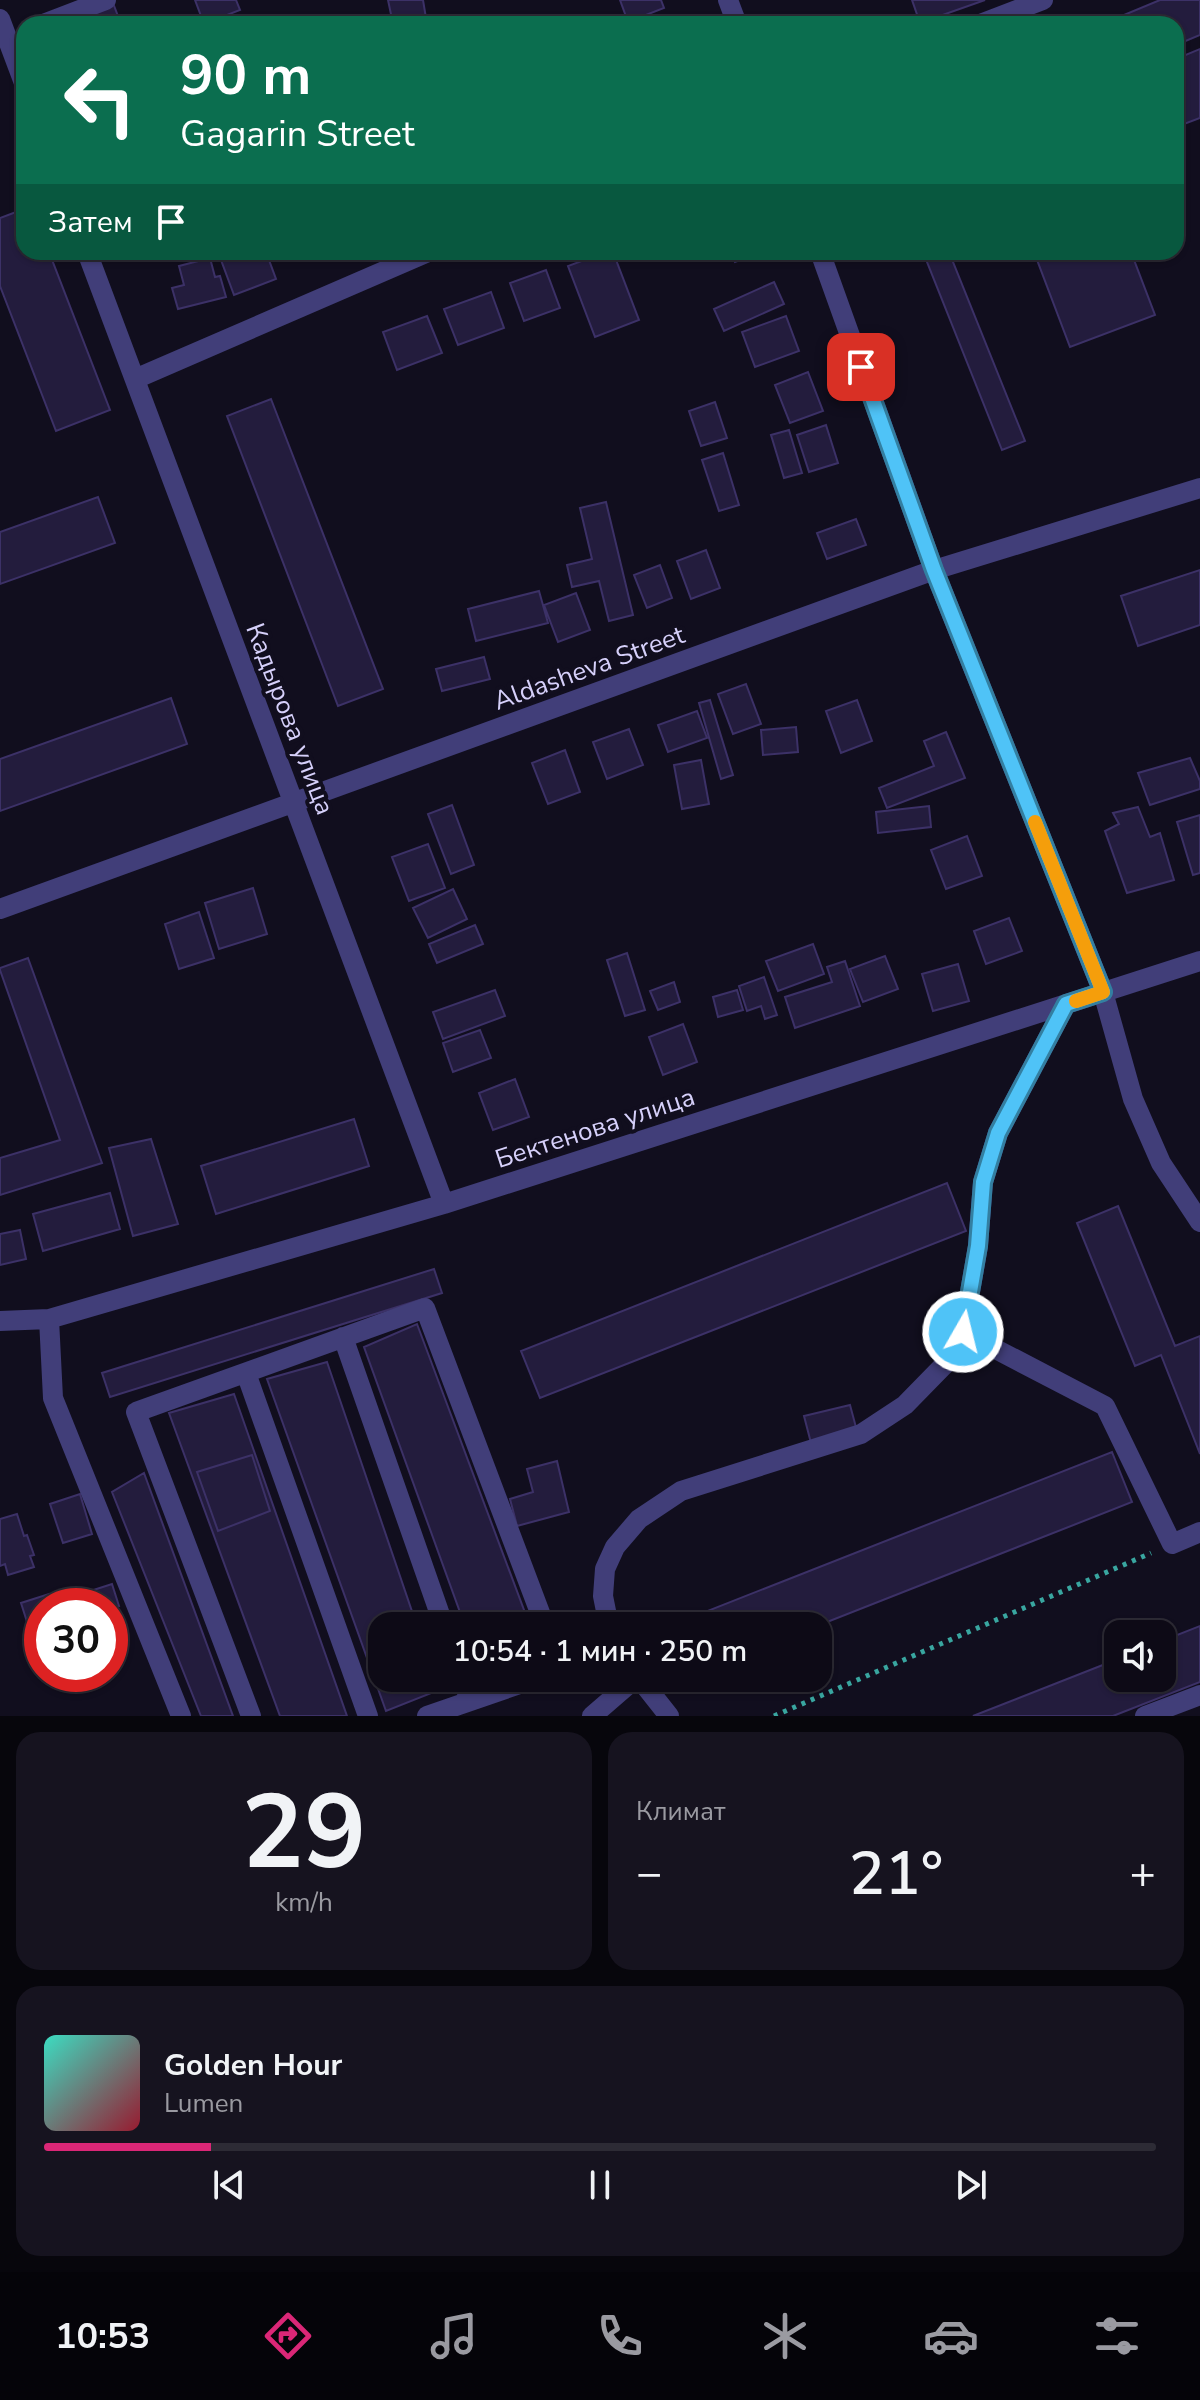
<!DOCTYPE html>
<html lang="ru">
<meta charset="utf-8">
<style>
body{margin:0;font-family:"Nunito Sans",sans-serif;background:#16131f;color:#f1f3f6;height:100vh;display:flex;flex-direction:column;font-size:30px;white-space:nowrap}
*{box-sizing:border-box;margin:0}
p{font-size:26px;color:#9a9aa1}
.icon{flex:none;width:44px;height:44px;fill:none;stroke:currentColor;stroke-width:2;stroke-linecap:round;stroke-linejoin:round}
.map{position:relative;height:1716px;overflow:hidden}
.sheet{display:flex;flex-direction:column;gap:16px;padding:16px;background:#07060c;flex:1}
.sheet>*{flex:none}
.banner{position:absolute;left:16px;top:16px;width:1168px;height:244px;border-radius:24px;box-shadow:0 2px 6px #0004,0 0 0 2px #2d2b35;background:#0b6e4f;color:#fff;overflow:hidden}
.buttons{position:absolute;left:1104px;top:1620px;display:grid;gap:16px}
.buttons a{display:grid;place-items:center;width:72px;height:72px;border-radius:16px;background:#0d0a16;box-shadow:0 2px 6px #0004,0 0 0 2px #2d2b35;font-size:40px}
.speed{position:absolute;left:24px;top:1588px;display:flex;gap:16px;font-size:40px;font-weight:700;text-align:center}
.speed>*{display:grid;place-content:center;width:104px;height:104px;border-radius:50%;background:#0d0a16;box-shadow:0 2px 6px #0004,0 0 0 2px #2d2b35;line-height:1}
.speed .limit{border:12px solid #d22;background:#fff;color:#111}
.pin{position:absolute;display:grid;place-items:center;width:68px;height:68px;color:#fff;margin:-34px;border-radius:16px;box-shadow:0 4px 12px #0006}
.me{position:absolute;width:88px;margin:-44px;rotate:8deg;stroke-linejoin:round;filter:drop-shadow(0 0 6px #0008)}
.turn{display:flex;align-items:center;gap:28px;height:168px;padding:0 32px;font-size:36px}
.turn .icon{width:104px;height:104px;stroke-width:2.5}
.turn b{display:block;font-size:56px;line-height:68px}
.then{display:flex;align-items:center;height:76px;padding:0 32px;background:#0003;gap:16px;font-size:30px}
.big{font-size:60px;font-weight:600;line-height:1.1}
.sheet .widget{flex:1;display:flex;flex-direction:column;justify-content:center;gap:12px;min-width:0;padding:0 28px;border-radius:24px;background:#16131f}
.sheet .dial{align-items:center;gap:0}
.dial b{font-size:104px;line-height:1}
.song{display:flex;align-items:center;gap:24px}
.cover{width:96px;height:96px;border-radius:12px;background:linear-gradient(135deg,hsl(170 70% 55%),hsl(350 70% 35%))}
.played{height:8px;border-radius:4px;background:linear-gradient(90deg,#db2777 15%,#2d2b35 15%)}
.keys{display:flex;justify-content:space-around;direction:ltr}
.heat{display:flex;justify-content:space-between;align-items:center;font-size:44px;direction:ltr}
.sheet .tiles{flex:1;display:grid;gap:16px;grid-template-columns:1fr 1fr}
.widget:last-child{grid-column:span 2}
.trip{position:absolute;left:368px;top:1612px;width:464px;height:80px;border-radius:24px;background:#0d0a16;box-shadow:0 2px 6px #0004,0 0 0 2px #2d2b35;font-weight:600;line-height:80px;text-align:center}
.menu{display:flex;height:128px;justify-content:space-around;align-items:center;background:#050409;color:#9a9aa1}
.menu .icon{width:56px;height:56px}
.menu .active{color:#db2777}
.menu b{font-size:36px;color:#f1f3f6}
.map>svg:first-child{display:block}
</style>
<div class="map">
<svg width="1200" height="1716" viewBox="0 0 1200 1716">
<rect width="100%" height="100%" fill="#110e1e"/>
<path fill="#231c3d" stroke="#3c3167" stroke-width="2" d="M195,0H236L240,10L204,24Z
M388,0H423L427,24H393Z
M620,0H661L664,8L628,22Z
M912,0H985L920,23Z
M1160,0H1200V35L1176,45V24H1122L1119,17Z
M113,3L121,24H79L76,16Z
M1200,49V118L1184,124L1176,105V59Z
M24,209V252H49L110,410L56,431L0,286V218Z
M218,252H266L276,279L234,295Z
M606,252H613L639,320L595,337L568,266Z
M732,252H759L760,253L735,262Z
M923,252H949L1025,441L1002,450Z
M1034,252H1131L1155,315L1070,347Z
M210,258L215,277L220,276L226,297L178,309L172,288L184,285L179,266Z
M546,270L560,308L524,321L510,283Z
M774,282L784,304L724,331L714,309Z
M491,292L504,328L458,345L444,309Z
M427,316L442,353L397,370L383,332Z
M786,316L799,351L755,367L742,332Z
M808,372L823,411L790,423L775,385Z
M271,399L383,689L338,706L227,416Z
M715,402L727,438L701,446L689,411Z
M826,425L838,463L809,472L797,435Z
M789,430L802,473L784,478L771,435Z
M723,453L739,505L719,511L702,460Z
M98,497L115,543L0,584V532Z
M606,502L633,615L609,621L599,581L572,587L567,565L592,559L580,508Z
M856,519L866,545L827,559L817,533Z
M706,550L720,588L691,599L677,561Z
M660,565L672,598L647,608L634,575Z
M1200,570V625L1138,646L1121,596Z
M539,591L548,623L476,641L468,609Z
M576,593L590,630L558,642L544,605Z
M484,657L490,679L442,691L436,669Z
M746,684L761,724L733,734L718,694Z
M171,698L187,744L0,811V759Z
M710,700L733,775L721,779L699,703Z
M857,700L872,741L841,753L826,711Z
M697,711L707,738L668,752L658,725Z
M796,727L798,752L763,755L761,730Z
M629,729L643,765L607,779L593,742Z
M946,732L965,778L887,808L879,788L934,766L924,741Z
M565,750L580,792L548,804L532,763Z
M1190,758L1200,781V789L1150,805L1138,773Z
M701,760L709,804L682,809L674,765Z
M452,805L474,865L451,874L428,814Z
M929,806L931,827L878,833L876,812Z
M1138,807L1150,837L1160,833L1174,880L1127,893L1105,831L1119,824L1113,813Z
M1200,815V873L1193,875L1177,822Z
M967,836L982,876L946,889L931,850Z
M428,844L445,888L409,901L392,857Z
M253,888L267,934L219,949L205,903Z
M453,889L467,919L428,938L413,908Z
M199,912L214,958L179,969L165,924Z
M1009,918L1022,951L986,964L974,931Z
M475,925L483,944L437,963L429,944Z
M813,944L824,974L778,991L766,961Z
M627,953L645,1010L625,1016L607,960Z
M885,956L898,989L863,1002L850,969Z
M28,958L102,1163L0,1195V1158L60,1140L0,970V968Z
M845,961L860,1006L795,1028L785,997L832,982L827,967Z
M958,964L969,1001L933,1011L922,974Z
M764,977L777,1015L765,1019L761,1006L747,1011L739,986Z
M674,982L680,1002L658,1010L650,991Z
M495,990L505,1016L443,1039L433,1012Z
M737,990L743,1010L718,1017L713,997Z
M683,1024L697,1062L663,1075L649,1037Z
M480,1030L491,1058L453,1072L443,1043Z
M515,1079L529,1117L493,1130L479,1093Z
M354,1119L369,1166L216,1214L201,1166Z
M151,1139L178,1224L133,1236L109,1148Z
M947,1183L966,1231L540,1398L521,1351Z
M110,1193L120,1229L43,1251L33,1214Z
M1118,1206L1175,1346L1200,1336V1454L1161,1355L1135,1366L1077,1223Z
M20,1230L26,1259L0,1265V1234Z
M434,1269L442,1293L110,1397L102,1373Z
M417,1324L530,1626H465L364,1347Z
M327,1362L417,1626H382V1678H435L439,1690L386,1711L267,1379Z
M234,1394L347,1716H280L169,1413Z
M850,1405L857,1431L811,1443L804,1416Z
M1112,1452L1132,1502L817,1626H678L677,1623Z
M252,1455L270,1511L218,1531L197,1472Z
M557,1461L569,1512L517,1526L510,1499L533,1492L527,1469Z
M144,1473L233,1716H201L112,1492Z
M80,1494L92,1534L63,1543L50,1504Z
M17,1514L24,1536L27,1535L34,1555L30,1556L34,1567L8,1575L5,1564L0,1566V1519Z
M112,1584L119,1606L110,1609V1606H82L78,1595Z
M49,1594L52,1606H42V1620L28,1625L21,1603Z
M602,1619L604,1626H575Z
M1200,1626V1682L1113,1716H973L1118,1659V1678H1162V1641Z"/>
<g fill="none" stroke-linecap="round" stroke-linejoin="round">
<path stroke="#39a6a0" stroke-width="5" stroke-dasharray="4 6" stroke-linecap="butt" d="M774,1716L1151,1553"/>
<path stroke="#413e79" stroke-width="20" d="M728,0L737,24
M0,19L24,83
M43,24L106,0
M980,24L1043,0
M87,252L444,1204
M820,252L934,570L1103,992L1133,1099L1161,1163L1200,1222
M135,379L428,252
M0,909L934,570L1200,488
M49,1319L53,1398L181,1716
M0,1321L49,1319L444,1204L1200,961
M963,1332L1105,1406L1172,1544L1200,1532
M343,1337L444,1626
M246,1373L368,1716
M609,1626L603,1596L605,1569L615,1547L639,1519L681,1491L861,1434L905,1405L948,1361L963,1332L978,1246L983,1182L998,1133L1066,1004
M462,1678L470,1701
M639,1678L669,1716
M251,1716L136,1412L425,1308L545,1626
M427,1716L537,1678
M592,1716L636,1678
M1145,1716L1200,1695"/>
</g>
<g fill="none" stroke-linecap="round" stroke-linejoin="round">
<g stroke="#337fa1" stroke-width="20">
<path id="route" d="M861,367L934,570L1103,992L1066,1004L998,1133L983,1182L978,1246L963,1332"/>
</g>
<use href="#route" stroke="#4fc3f7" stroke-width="14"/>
<path stroke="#f59e0b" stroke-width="14" d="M1035,822L1103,992L1076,1001"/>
</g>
<g text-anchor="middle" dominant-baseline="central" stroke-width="8" stroke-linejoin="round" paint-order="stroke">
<g font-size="26" fill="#d6d0fa" stroke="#110e1e">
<text transform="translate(589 668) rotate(-20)">Aldasheva Street</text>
<text transform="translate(290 719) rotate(69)">Кадырова улица</text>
<text transform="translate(595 1128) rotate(-18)">Бектенова улица</text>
</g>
</g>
</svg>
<div class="buttons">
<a><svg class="icon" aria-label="sound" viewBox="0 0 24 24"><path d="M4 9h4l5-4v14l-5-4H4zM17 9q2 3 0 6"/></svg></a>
</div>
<div class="speed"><div class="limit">30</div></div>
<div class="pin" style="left:861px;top:367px;background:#d93025"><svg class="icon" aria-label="arrive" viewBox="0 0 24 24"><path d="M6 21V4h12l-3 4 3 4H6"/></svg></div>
<svg class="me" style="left:963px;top:1332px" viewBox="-20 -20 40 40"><circle r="17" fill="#4fc3f7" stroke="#fff" stroke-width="3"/><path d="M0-11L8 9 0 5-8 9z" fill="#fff"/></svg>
<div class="trip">10:54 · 1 мин · 250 m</div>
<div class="banner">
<div class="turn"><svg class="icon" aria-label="left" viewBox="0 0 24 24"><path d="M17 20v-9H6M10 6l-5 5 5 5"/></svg><div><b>90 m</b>Gagarin Street</div></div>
<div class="then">Затем<svg class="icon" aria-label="arrive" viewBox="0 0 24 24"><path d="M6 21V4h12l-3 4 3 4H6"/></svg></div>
</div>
</div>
<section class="sheet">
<div class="tiles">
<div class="widget dial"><b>29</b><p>km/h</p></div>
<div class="widget"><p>Климат</p>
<div class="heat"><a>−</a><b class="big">21°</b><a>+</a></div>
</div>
<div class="widget">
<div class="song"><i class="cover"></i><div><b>Golden Hour</b><p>Lumen</p></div></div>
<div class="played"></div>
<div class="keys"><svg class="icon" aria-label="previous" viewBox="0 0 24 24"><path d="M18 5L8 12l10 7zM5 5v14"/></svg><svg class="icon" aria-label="pause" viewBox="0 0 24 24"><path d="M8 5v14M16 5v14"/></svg><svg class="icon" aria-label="next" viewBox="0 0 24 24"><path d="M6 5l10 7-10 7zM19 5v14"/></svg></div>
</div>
</div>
</section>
<nav class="menu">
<b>10:53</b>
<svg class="icon active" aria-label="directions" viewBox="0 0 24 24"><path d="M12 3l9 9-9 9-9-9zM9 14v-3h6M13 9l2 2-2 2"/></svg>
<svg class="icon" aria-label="music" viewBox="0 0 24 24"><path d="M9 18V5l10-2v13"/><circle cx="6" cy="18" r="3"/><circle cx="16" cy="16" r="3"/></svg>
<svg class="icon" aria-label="phone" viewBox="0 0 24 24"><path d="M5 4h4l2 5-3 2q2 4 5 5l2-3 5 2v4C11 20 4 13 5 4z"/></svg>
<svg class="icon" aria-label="climate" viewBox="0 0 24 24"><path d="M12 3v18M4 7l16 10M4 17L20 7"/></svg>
<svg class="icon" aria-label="car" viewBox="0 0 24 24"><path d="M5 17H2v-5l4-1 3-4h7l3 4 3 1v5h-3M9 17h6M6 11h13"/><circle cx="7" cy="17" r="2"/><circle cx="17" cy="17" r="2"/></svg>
<svg class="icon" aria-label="filters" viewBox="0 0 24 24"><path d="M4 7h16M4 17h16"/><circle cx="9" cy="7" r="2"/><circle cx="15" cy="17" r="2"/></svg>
</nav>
